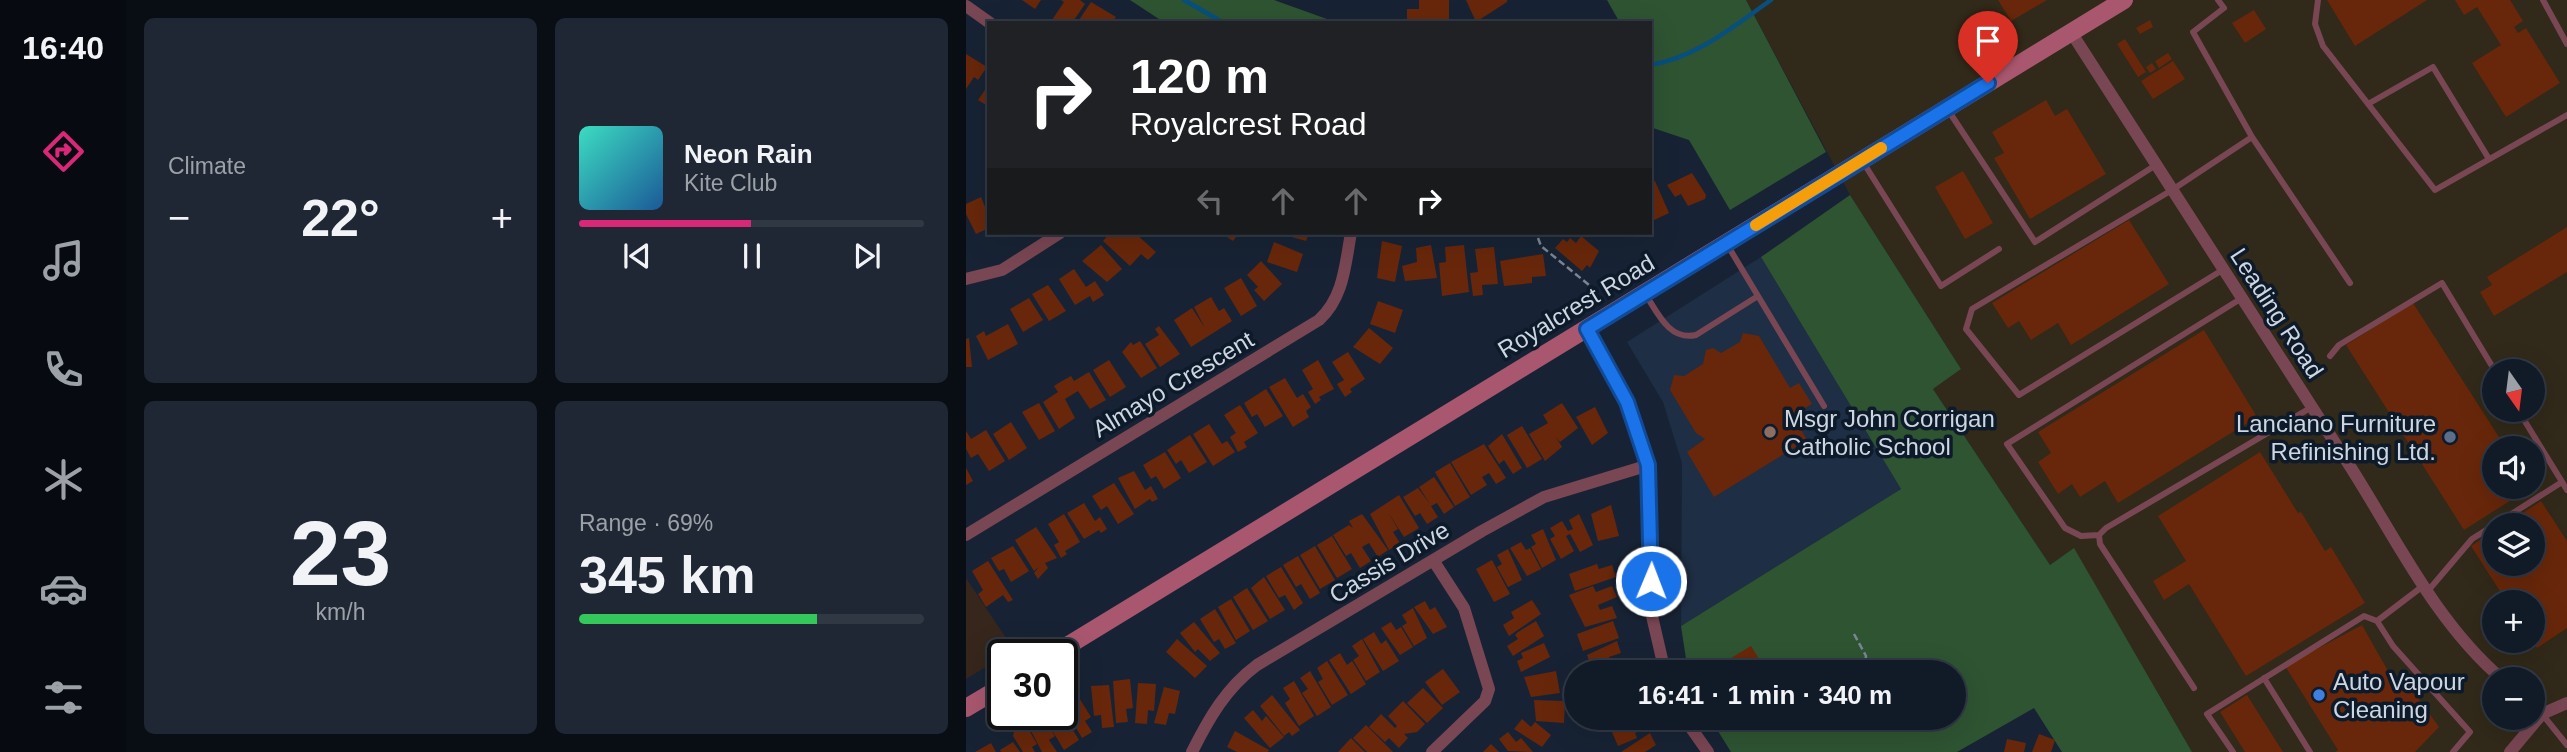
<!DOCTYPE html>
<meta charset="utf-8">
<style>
body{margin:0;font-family:Arial,sans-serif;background:#1e2733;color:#f1f3f6;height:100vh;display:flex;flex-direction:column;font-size:26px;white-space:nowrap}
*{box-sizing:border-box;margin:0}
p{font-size:23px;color:#9ca1a7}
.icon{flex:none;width:38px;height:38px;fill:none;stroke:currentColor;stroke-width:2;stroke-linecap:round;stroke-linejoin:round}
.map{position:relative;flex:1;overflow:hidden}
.details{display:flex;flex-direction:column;gap:18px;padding:18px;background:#090e15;width:840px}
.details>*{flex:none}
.banner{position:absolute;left:21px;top:21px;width:665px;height:214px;border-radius:0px;box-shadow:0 7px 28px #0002,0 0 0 2px #303844;background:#202124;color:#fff;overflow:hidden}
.needle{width:46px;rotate:166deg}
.buttons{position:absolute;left:1516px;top:359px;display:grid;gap:14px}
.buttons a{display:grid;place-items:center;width:63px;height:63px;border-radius:50%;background:#111a27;box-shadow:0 7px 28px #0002,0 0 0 2px #303844;font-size:35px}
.speed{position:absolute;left:21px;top:639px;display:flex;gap:14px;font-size:35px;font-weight:700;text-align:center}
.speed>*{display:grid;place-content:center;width:91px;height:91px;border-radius:50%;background:#111a27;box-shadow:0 7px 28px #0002,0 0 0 2px #303844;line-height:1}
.speed .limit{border:4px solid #111;border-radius:10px;background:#fff;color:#111}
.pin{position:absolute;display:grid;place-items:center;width:60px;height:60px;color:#fff;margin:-72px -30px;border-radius:50% 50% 50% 0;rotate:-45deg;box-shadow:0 0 7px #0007}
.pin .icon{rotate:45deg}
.me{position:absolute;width:77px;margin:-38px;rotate:1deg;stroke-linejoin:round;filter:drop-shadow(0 0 5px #0008)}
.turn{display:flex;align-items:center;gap:24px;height:147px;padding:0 28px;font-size:32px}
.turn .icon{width:91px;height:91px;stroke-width:2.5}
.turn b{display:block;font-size:49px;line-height:60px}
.lanes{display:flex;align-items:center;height:66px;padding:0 28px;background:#0003;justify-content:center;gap:35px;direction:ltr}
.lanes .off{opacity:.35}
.big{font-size:52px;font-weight:700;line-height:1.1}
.details .card{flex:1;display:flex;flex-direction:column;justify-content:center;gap:10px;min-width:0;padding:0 24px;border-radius:10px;background:#1e2733}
.details .dial{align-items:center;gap:0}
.dial b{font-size:91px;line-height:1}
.song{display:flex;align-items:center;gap:21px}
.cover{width:84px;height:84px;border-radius:10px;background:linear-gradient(135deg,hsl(170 70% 55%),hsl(210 70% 35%))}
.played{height:7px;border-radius:4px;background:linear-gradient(90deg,#db2777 50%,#303844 50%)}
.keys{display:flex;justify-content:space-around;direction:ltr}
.heat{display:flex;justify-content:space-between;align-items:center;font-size:38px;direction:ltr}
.charge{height:10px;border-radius:5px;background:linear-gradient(90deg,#34c759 69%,#303844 0)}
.details .tiles{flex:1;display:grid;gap:18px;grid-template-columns:repeat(2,1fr)}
.trip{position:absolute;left:598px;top:660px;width:402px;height:70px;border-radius:35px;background:#111a27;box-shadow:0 7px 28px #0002,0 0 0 2px #303844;font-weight:700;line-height:70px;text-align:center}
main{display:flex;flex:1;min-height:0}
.tabs{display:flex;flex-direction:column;width:126px;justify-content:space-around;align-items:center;background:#070a10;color:#9ca1a7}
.tabs .icon{width:49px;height:49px}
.tabs .selected{color:#db2777}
.tabs b{font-size:32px;color:#f1f3f6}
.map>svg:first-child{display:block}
</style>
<main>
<nav class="tabs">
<b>16:40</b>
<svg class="icon selected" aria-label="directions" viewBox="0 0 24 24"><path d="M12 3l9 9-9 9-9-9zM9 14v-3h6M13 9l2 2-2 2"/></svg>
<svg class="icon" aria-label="music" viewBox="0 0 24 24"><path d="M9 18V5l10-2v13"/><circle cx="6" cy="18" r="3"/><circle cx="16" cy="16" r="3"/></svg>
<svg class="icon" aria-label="phone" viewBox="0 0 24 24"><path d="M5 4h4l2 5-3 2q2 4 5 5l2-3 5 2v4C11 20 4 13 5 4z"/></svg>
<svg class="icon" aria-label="climate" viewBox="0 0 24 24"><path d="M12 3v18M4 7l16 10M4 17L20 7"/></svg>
<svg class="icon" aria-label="car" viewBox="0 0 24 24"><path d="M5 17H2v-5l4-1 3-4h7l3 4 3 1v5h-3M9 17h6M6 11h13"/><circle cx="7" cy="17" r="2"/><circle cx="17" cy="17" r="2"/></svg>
<svg class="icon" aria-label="filters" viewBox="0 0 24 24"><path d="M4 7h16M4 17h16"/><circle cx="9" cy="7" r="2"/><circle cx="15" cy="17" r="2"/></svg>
</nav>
<section class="details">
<div class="tiles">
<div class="card"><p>Climate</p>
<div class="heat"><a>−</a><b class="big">22°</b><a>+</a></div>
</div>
<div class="card">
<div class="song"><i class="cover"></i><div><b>Neon Rain</b><p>Kite Club</p></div></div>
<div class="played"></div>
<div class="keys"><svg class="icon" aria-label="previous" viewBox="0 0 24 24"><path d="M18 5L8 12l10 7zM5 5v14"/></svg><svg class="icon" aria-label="pause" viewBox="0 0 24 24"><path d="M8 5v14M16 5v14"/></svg><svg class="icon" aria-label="next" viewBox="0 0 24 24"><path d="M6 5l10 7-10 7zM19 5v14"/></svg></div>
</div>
<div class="card dial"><b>23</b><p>km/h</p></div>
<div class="card"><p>Range · 69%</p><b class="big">345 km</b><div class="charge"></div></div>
</div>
</section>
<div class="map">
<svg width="1601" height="752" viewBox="0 0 1601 752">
<rect width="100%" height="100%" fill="#172334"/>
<path fill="#36261b" d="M0,578L48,650L0,679Z"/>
<path fill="#312919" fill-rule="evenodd" d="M780,0H1601V752H1226L1108,549L1084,565L967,389L995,369L884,195ZM1528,371H1566V410H1528ZM1528,448H1566V486H1528ZM1528,525H1566V564H1528ZM1528,602H1566V640H1528ZM1528,679H1566V718H1528Z"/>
<path fill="#1e2e44" d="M795,257L935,489L715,626L716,463L697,402L661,342Z"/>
<path fill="#2e5432" d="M164,0H308L372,23H199Z
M641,0H780L860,152L764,210L723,140L684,127V23H654Z
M884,195L995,369L967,389L1084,565L1108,548L1226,752H1096L1068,708L991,752H765L744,718H989V672H722L715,626L935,489L795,257Z"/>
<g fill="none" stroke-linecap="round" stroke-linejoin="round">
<path stroke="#074f7e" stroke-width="4.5" d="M218,0L258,23
M684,65C730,58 768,26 805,0"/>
</g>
<path fill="#68270a" d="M56,0H75L69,9Z
M95,0H114L119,4L106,23L86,20L98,2Z
M453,0H483V23L441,21V9H453Z
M500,0H541V2L510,22Z
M1032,0H1081L1045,21Z
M1361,0H1461L1389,46Z
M1489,0H1544L1557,21L1548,27L1552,33L1560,28L1594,83L1540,117L1506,63L1535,45L1511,7L1498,15Z
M125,2L150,17L146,23H111Z
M1288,10L1300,29L1279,43L1266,23Z
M1184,20L1187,27L1174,34L1170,28Z
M1159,39L1180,72L1172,77L1151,44Z
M1202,53L1206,59L1193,68L1189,61Z
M0,54L21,67L12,80L8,77L0,89Z
M1207,61L1219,79L1187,99L1175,81Z
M1186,63L1190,69L1184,73L1180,67Z
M23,84V107L12,100Z
M1080,100L1089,116L1101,109L1140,174L1064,219L1028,158L1038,153L1026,132Z
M997,171L1027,223L999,239L969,187Z
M726,173L740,195L739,199L722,206L715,194L709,197L701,185Z
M689,181L703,213L684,222V183Z
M15,197L21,212L23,228L10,234L0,214V204Z
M1163,220L1203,284L1105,345L1092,323L1065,340L1053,321L1042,328L1026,303Z
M1601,227V272L1528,316L1514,292L1526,285L1521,277Z
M144,233L160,236L169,233L190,252L182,260L175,254L164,266L137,241Z
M255,233H273L267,241Z
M311,233H343L340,241Z
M615,236L633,251L624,268L621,265L616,271L589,248L597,239L601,242L604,238L610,243Z
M416,241L436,246L429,282L411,278Z
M308,242L337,254L331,272L301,262Z
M135,245L156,269L141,282L116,261Z
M465,245L471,278L439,281L436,266L451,262L450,248Z
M498,245L503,292L476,296L473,263L480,262L479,247Z
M528,247L532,284L516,285L517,295L507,296L504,273L512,272L509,249Z
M577,254L580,276L566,277V283L538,286L534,261Z
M295,261L316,284L298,301L288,290L292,287L281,275Z
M108,269L120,287L129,281L138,295L127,302L124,296L109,305L93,279Z
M275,278L291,306L275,316L258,288Z
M82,285L100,311L83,321L66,294Z
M245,297L253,311L258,308L266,321L225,347L208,320L226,308L239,328L228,307Z
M63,298L77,320L57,332L44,309Z
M412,301L437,310L429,333L404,324Z
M1447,303L1540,448H1528V486H1544L1550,497L1498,530L1380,345Z
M42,324L52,344L22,360L10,336L18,331L20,336Z
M193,326L214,354L194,367L179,344L193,335L189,329Z
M403,328L427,348L414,364L387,347Z
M1238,330L1291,417L1152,503L1139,481L1114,497L1106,484L1092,494L1072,462L1085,453L1072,432Z
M777,333L793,336L824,388L833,383L846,404L827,415L841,440L748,497L721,452L739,439L730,433L704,390L708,375L718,376L737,364L740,350L747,348L755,353L774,342Z
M3,338L6,367H0V339Z
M174,341L191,368L175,378L156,352L165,342L167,345Z
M382,352L399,379L384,389L386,392L379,397L371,384L378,380L366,362Z
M143,360L160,387L144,397L127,370Z
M352,360L368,389L353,397L355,400L349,404L342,392L347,389L336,370Z
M123,372L140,400L124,409L112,391L99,399L109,418L93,429L77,402L92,392L88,386L96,381L105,376L108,381Z
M319,378L331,398L337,394L345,407L340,411L343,417L327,427L303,387Z
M300,389L317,416L299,427L291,414L286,417L278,403Z
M73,403L89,431L73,440L56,412Z
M596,403L612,428L594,442L590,437L596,447L579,461L563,434L582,423L577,415Z
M274,405L292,433L278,442L281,447L272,452L264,437L270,433L258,415Z
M629,407L642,433L626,445L610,417Z
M45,422L61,448L43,460L27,434Z
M243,424L256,444L261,441L269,452L247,466L227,434Z
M556,426L576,459L561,468L541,435Z
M20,430L39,461L23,471L12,454L5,458L0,449V431L5,439Z
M536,434L556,468L547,474L538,460L533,464L522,446Z
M224,435L241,462L223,473L215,460L210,464L201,450Z
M518,444L540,478L530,484L523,473L516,477L521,485L505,495L485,462Z
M199,452L215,478L198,489L190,476L185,479L177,465Z
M1294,452L1332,513L1335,512L1359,551L1365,547L1399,603L1280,676L1223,584L1198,600L1187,581L1220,561L1192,516Z
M484,463L504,497L489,506L469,472Z
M0,468L7,481L0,485Z
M168,471L179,490L185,486L192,499L186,502L184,499L169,509L152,478Z
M468,477L488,507L478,514L471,503L465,506L472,517L461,524L454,513L449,516L437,497L452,488L464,504L453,487Z
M148,483L168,514L152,524L141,506L135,510L126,496Z
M433,495L453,528L438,537L421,511L432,529L427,532L434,543L423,550L404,514Z
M1575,501L1601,541V628L1571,648L1566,640V602H1541L1505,546L1528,531V564H1566V525H1538Z
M118,503L129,521L134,517L141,529L135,533L133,530L118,539L101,513Z
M645,505L653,536L632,541L625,514Z
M98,514L114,542L99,551L101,554L95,558L88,545L93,542L82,524Z
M396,514L422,550L412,557L403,543L396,547L405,561L394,568L385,553L380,556L367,535L383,525L387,528L383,521Z
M613,514L627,545L614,552L604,534L600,536L608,551L595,559L584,539L589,536L584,528L596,521L602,531L607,529L603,520Z
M70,527L91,558L79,563L82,568L72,579L68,573L73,567L68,571L49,540Z
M577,529L590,560L576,568L565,547L570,544L565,535Z
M366,536L386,569L371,578L351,545Z
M555,542L560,550L564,548L575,569L561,576L544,548Z
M47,546L63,571L45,582L38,569L33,571L25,558Z
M349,546L369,580L354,589L334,555Z
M542,549L556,580L542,587L531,567L536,564L531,555Z
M332,556L354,593L344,599L335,584L330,587L317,565Z
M526,560L544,594L528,602L510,569Z
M22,561L47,600L42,602L37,595L20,607L12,594L17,590L6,571Z
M631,564L633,569L646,565L650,577L609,591L603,574Z
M315,567L337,603L328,610L319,595L313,598L300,576Z
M298,577L319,610L304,619L285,588Z
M627,586L630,592L646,586L651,597L632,605L634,610L646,606L651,618L619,627L603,595Z
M281,588L302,621L287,630L267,597Z
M265,599L284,631L270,640L252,607Z
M566,600L575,614L543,636L537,625L548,618L545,612Z
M459,601L464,610L469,607L481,627L467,634L448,607Z
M447,608L461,638L448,646L436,626L441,623L436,615Z
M249,609L270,643L259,649L253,639L248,642L234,619Z
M570,621L578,636L547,656L541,646L552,639L549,635L552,632Z
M647,621L653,638L617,651L611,634Z
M228,622L254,653L244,661L232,649L229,652L214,633Z
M425,622L430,630L435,627L447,647L434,655L415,628Z
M1396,625L1422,671L1450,695L1473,727L1449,752H1369L1372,750L1319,666Z
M408,632L415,644L420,640L433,661L417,671L397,639Z
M211,639L241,666L229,678L200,652Z
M396,639L414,672L400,681L387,660L393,656L386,646Z
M651,641L655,653L643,657L645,663L626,669L621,655Z
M578,643L584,657L555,672L551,661L557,658L555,653Z
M785,646L801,672L773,670L765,658Z
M374,653L381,665L386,661L388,664L400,684L385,694L363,660Z
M361,661L382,695L366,705L352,682L357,679L351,668Z
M656,661L660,672H633L642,669L641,666Z
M815,664L820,672H802Z
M477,669L494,692L476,705L459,682Z
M344,671L365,707L351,716L336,693L342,689L334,678Z
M590,671L594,693L565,697L558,677Z
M164,679L167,708L160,709L162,722L150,723L147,681Z
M328,681L348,716L333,726L319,703L324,699L317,688Z
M172,683L190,684L188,711L182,710L181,724L169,723Z
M143,685L148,727L136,728L135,715L128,716L125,686Z
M198,687L214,691L209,714L203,713L200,725L188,723Z
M96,688L102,698L110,693L125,717L119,721L126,732L116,738L96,704Z
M457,688L477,708L461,723L441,703Z
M306,695L334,730L326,736L323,732L318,736L294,706Z
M1281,695L1317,752H1279L1254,712Z
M568,700L599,701L598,723L570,721Z
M437,701L459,724L451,732L438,734L442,738L433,748L423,738L419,742L403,727L415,714L429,728L431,726L422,716Z
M287,710L296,721L300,716L318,737L304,748L278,718Z
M84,714H97L113,740L98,750L78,717Z
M77,718L89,736L83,740L91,752H76L64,729Z
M640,718H662L663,720L643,727Z
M672,718H677L681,728L669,733L671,738L652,746L646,732Z
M556,719L565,727L569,722L585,735L576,747L548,729Z
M60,725L71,744L66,747L69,752H57L47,736L48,732Z
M400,725L427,752H401L387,738Z
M269,731L303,750L302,752H271L261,747Z
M542,732L550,742L555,738L567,752L542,751L533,739Z
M684,733L690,745L679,752H655Z
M1073,734L1089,740L1085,752H1066Z
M385,738L399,752H372Z
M1041,739L1060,743L1058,752H1038Z
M47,742L54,752H35L34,750Z
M25,743L30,752H9Z
M525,744L533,752H517Z"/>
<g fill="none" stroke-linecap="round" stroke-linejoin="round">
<path stroke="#7b8593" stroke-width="2.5" stroke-dasharray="7 3.5" stroke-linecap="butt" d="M572,238L575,246L628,289L630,303
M888,634L900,656L898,672
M769,672L773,670"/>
<path stroke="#794653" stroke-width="6" d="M1252,0L1258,8L1227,32L1286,137
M1352,0L1349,24L1357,46L1469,190L1601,115
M1577,0L1601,44
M1402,104L1467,67L1523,159
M982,110L1069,242L1190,165
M897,162L975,286L1033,249
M1258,269L1053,395L1000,329L1006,309L1206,190L1286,137L1384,283
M680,295C692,314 704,341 730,335L792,296L762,246
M792,296L858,406
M1364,356L1373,345L1476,283L1529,371
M1552,410L1601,490
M1133,535L1115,536L1099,528L1041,444L1276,298
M1457,586L1411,621L1427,646L1504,732L1487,752
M1461,592L1506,539L1596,482
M1298,678L1344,752
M1228,688L1134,544L1133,535L1140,528L1346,407
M1576,714L1601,745
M1267,752L1241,714L1398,616L1411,621"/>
<path stroke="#794653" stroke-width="12" d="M0,6L24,23
M1105,32C1197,175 1288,317 1380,460C1428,534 1468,621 1536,679
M0,279L36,270L94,233
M621,329L661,402L683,465L686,616L699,672
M0,535L353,320C378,297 379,265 385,233
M718,718L742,752
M226,752C243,718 260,688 291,665L516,531L578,497L683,465
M466,752L519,701L523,689L498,608L467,560
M1544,752L1576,714L1601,703"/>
<path stroke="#a9576e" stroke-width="18" d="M88,654L1158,0
M0,708L37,686"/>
</g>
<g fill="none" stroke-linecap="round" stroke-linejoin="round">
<g stroke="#114b97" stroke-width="18">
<path id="route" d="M685,581L682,465L661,402L621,329L1022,83"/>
</g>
<use href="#route" stroke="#1a73e8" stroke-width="12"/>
<path stroke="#f59e0b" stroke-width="12" d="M790,225L915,148"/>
</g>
<circle fill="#8d6e63" stroke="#0d1a2a" stroke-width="2.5" cx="804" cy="432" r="7"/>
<circle fill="#5c6f8a" stroke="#0d1a2a" stroke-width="2.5" cx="1484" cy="437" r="7"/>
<circle fill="#3f7fe0" stroke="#0d1a2a" stroke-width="2.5" cx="1353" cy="695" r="7"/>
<g text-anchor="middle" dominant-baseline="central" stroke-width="7" stroke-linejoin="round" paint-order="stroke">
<g font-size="24" fill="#cdd6e1" stroke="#0d1a2a">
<text transform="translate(610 306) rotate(-31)">Royalcrest Road</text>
<text transform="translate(1311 313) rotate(57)">Leading Road</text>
<text transform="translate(207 384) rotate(-31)">Almayo Crescent</text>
<text transform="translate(423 562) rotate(-31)">Cassis Drive</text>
</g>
<g font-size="24" fill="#cdd6e1" stroke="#0d1a2a" text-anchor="start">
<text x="818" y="418">Msgr John Corrigan<tspan x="818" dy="28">Catholic School</tspan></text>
<text x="1470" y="423" text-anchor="end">Lanciano Furniture<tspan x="1470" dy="28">Refinishing Ltd.</tspan></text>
<text x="1367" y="681">Auto Vapour<tspan x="1367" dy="28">Cleaning</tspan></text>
</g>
</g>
</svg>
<div class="buttons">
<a><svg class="needle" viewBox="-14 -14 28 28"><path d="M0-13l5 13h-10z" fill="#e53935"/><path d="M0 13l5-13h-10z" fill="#9ca1a7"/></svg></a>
<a><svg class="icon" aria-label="sound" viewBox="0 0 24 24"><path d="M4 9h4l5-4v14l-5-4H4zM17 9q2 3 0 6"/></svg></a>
<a><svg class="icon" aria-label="layers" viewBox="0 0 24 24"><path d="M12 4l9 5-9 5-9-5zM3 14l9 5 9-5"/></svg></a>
<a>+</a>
<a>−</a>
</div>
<div class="speed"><div class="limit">30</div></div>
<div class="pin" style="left:1022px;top:83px;background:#d93025"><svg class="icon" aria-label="arrive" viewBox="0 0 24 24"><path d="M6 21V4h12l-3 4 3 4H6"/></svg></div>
<svg class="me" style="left:685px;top:581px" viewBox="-20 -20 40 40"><circle r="17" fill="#1a73e8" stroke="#fff" stroke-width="3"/><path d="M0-11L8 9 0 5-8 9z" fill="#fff"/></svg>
<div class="trip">16:41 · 1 min · 340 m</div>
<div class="banner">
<div class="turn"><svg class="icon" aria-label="right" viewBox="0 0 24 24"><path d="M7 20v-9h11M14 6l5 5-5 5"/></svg><div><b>120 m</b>Royalcrest Road</div></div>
<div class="lanes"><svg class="icon off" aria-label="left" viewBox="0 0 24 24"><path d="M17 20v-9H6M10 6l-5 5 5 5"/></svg><svg class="icon off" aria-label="ahead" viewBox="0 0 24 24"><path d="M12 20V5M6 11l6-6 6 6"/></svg><svg class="icon off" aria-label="ahead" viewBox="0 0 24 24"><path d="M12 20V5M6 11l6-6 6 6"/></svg><svg class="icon" aria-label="right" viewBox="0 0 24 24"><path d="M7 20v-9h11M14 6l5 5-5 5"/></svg></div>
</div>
</div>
</main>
